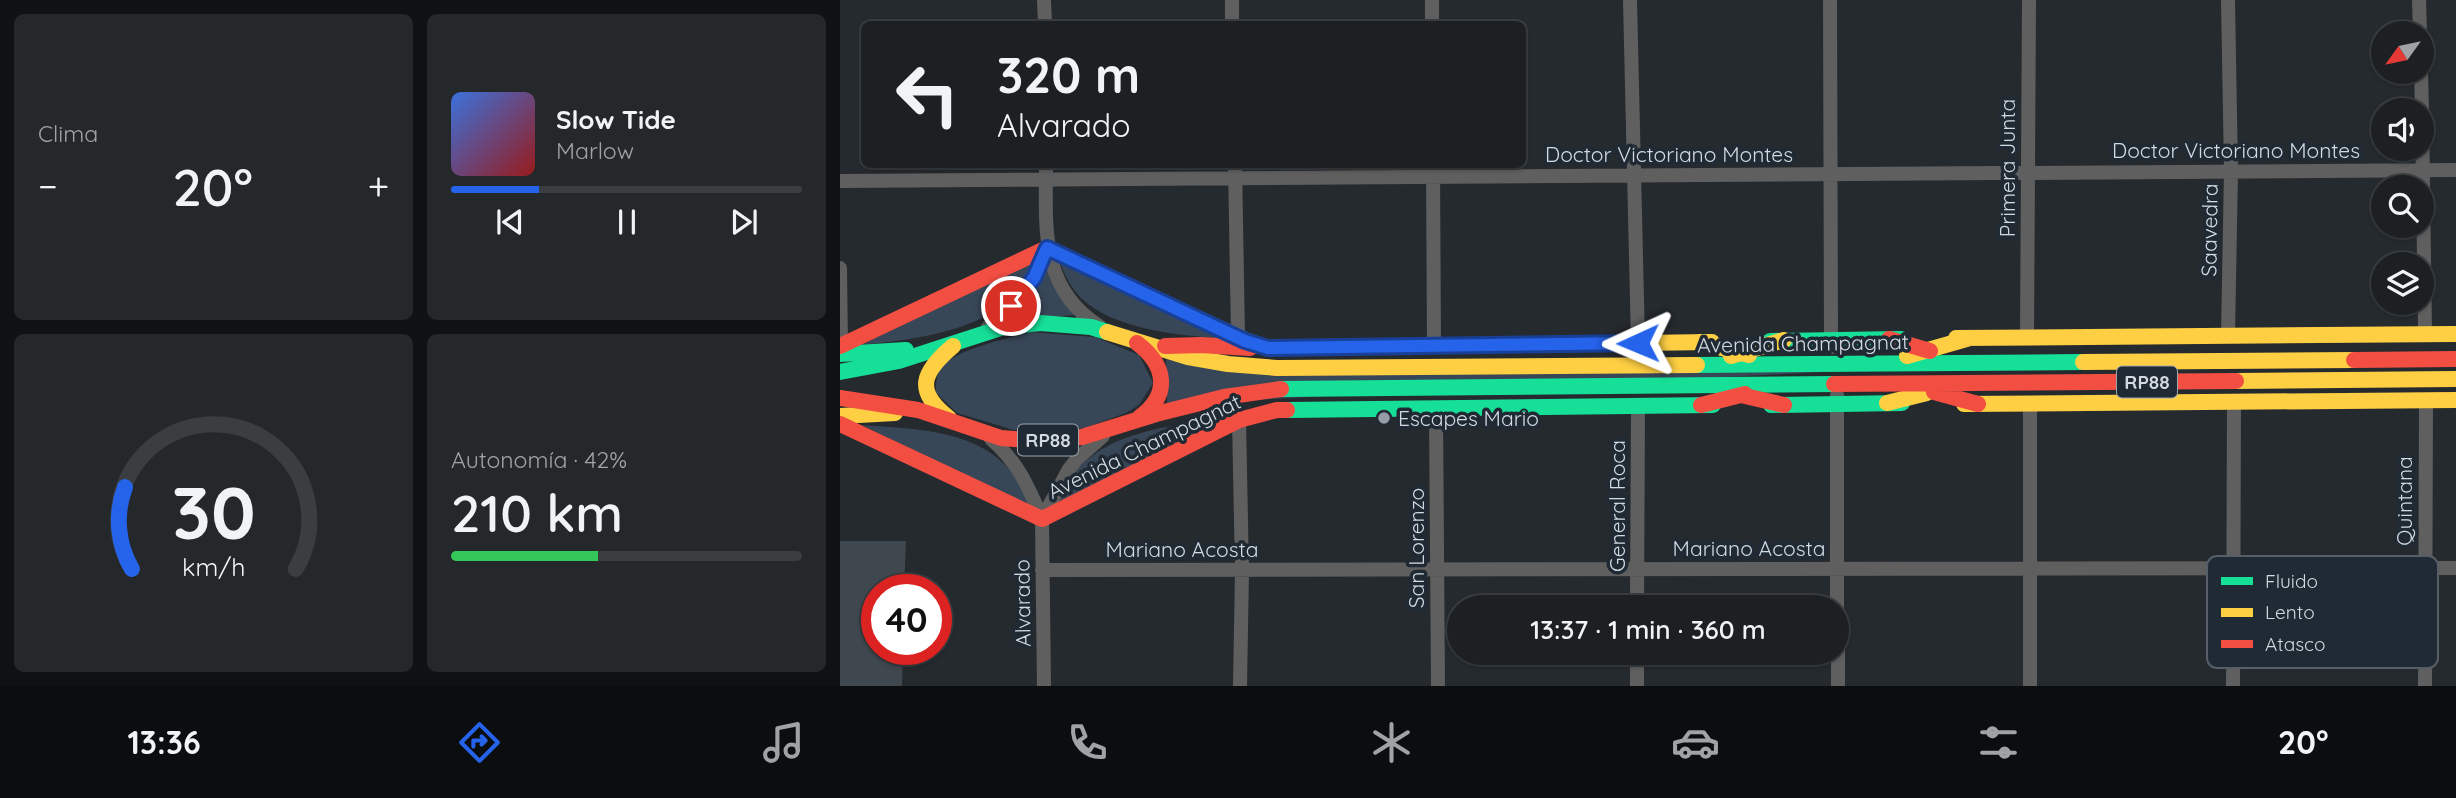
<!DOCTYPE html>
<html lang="es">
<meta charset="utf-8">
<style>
body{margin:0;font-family:Quicksand,sans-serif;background:#25282b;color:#f1f3f6;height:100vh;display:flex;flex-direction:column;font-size:26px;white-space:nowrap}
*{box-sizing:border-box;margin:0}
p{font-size:23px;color:#a0a3a6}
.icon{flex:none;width:38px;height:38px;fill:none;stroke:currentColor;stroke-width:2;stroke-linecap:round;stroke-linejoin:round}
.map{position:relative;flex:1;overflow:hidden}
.sheet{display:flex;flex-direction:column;gap:14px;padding:14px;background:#0f1213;width:840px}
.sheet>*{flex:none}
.banner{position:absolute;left:21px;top:21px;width:665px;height:147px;border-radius:10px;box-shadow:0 2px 5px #0004,0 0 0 2px #3a3e41;background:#1c2023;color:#f1f3f6;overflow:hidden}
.needle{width:46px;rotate:237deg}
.controls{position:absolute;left:1531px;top:21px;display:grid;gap:14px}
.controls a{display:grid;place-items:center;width:63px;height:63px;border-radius:50%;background:#1c2023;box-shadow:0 2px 5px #0004,0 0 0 2px #3a3e41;font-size:35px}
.speed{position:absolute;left:21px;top:574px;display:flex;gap:14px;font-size:35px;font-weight:700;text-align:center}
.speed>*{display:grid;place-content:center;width:91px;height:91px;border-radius:50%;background:#1c2023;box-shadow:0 2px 5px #0004,0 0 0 2px #3a3e41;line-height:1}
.speed .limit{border:10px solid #d22;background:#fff;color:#111}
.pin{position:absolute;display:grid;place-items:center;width:60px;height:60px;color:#fff;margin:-30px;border:4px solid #fff;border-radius:50%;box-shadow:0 2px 7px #0007}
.me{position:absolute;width:77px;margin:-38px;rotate:269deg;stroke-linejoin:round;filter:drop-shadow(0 0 5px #0008)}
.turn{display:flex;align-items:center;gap:24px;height:147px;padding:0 21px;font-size:32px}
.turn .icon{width:91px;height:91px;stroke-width:2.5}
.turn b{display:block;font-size:49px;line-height:60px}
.big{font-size:52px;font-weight:600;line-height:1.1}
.sheet .card{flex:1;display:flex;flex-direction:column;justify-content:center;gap:10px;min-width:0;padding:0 24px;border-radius:10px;background:#25282b}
.sheet .dial{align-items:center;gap:0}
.dial svg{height:182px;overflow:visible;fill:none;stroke:#3a3e41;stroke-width:7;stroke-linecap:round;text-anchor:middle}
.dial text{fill:#f1f3f6;stroke:none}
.song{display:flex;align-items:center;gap:21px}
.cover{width:84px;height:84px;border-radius:10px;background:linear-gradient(135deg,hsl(220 70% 55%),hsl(0 70% 35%))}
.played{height:7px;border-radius:4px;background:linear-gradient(90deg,#2563eb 25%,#3a3e41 25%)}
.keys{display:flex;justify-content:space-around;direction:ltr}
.heat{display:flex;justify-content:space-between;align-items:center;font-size:38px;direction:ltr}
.charge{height:10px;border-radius:5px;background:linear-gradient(90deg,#34c759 42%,#3a3e41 0)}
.sheet .tiles{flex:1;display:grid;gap:14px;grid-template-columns:repeat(2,1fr)}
.trip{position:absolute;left:607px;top:595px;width:402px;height:70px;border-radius:35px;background:#1c2023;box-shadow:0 2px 5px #0004,0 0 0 2px #3a3e41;font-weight:600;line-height:70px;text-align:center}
.dock{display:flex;height:112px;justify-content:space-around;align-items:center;background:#0b0d0e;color:#a0a3a6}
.dock .icon{width:49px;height:49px}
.dock .active{color:#2563eb}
.dock b{font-size:32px;color:#f1f3f6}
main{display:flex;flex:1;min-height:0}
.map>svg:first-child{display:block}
</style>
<main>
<section class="sheet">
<div class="tiles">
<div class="card"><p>Clima</p>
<div class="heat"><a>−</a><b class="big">20°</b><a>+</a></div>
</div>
<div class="card">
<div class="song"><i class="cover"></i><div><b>Slow Tide</b><p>Marlow</p></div></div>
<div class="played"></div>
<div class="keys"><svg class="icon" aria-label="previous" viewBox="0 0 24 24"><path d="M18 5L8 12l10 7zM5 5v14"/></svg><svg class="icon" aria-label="pause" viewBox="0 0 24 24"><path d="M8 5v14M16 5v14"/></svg><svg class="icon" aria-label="next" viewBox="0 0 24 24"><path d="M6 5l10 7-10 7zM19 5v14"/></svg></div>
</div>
<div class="card dial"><svg viewBox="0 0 100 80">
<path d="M14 69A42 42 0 1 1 86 69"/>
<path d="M14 69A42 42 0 0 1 11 33" stroke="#2563eb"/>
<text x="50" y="56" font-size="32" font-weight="700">30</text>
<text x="50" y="72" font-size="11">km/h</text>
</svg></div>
<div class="card"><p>Autonomía · 42%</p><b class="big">210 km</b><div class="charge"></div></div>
</div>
</section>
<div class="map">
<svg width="1616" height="686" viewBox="0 0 1616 686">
<rect width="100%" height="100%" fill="#252a2f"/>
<path fill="#384758" d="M207,260L235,315L163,321Z
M219,260L387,339C343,336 274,330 241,298C230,287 224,273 219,260Z
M193,262C175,329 79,339 21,345Z
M189,332L255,337L299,355L313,383L299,405L286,413L245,428L174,430L117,413L96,393C96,386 96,378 99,371C109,350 167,339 189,332Z
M326,359L984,372L327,404Z
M391,418L219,504C222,496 225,487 230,479C264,429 337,425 391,418Z
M22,425C69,429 129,428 165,465C177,477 183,492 190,507Z"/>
<path fill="#3f474f" d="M0,541H66L64,590H37V649H63L62,686H0Z"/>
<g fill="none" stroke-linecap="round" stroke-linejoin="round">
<path stroke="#605f5f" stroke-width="14" d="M204,0L205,24
M392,0V24
M592,0V24
M790,0L798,343
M990,0L991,340L993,347
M1388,0L1391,171L1388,335
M1579,0L1580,33
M1581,72L1582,110
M1582,112L1585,334
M206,164C206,226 199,288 259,326
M395,164L398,337
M593,164L594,346
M0,181L1616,170
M0,268L1,346
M148,327C174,305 197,281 207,248
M1187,337L1189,0
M596,409L598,686
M399,420L402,571L400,686
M151,439C178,462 189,488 202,519
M202,570L1616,568
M797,607L798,406
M997,607V395
M998,643V686
M204,686L202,519L229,469L237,459L263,436
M797,686V653
M1190,686V403
M1393,686L1394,401
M1585,686L1586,400"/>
<path stroke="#16e098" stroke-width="16" d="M286,285L405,340L428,348L726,344
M930,341L1061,339
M0,354L66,350
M857,365L1243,362
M0,372L59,361L164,327L200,323L251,327L267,332
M441,389L994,384
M931,405L1062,403
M447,410L873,405"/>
<path stroke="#ffcf43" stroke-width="16" d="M267,332L348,357L388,364L437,368L857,365
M1116,338L1616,334
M859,342L909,355
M726,344L872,342
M891,356L944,340
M1067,356L1130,338
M1243,362L1514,360
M1396,381L1616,379
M1047,403L1087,393
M1124,404L1616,400
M0,416L55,413
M109,418C74,391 82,372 113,346"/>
<path stroke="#f24e42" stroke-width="16" d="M1049,339L1090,351
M297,343C326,365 331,394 300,417
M0,346L207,248L286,285
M325,346L361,345L410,348
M1514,360L1616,359
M994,384L1396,381
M1094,392L1138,404
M905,396L944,405
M0,398L78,410L161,438L201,441L242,437L316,414L384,397L441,389
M861,405L905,394
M0,424L202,519L399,420L437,410H447"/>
</g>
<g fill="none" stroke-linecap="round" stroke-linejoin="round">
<g stroke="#184099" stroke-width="18">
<path id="route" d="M171,306L194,278L207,248L405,341L428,348L798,343"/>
</g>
<use href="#route" stroke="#2563eb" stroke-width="12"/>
</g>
<circle fill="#969ca3" stroke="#202a34" stroke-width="2.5" cx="544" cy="418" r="7"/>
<g text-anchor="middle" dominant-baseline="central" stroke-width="7" stroke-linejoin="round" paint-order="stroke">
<g fill="#202a34" stroke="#9da5ad" stroke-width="2">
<rect x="1277" y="366.5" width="60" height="31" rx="5"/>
<rect x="178" y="424.5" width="60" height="31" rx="5"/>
</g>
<g font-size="19" font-weight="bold" fill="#d3dae1">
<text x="1307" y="382">RP88</text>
<text x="208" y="440">RP88</text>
</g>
<g font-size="21" fill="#d3dae1" stroke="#202a34">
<text x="1396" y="150">Doctor Victoriano Montes</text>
<text x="829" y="154">Doctor Victoriano Montes</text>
<text transform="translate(1167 168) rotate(-90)">Primera Junta</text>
<text transform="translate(1369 230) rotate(-89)">Saavedra</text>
<text transform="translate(963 343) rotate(-1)">Avenida Champagnat</text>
<text transform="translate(304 446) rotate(-26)">Avenida Champagnat</text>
<text transform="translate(1564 501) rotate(-90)">Quintana</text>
<text transform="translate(777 506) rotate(-90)">General Roca</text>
<text transform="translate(576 548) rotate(-90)">San Lorenzo</text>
<text x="909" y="548">Mariano Acosta</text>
<text x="342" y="549">Mariano Acosta</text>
<text transform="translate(182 603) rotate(-91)">Alvarado</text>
</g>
<g font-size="21" fill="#d3dae1" stroke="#202a34" text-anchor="start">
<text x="558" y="418">Escapes Mario</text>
</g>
</g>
<rect x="1367" y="556" width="231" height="112" rx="10" fill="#202a34" stroke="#565f68" stroke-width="2"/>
<rect x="1381" y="577" width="32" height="8" fill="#16e098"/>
<rect x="1381" y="608" width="32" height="9" fill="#ffcf43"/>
<rect x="1381" y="640" width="32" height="8" fill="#f24e42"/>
<g font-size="19" fill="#d3dae1">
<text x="1425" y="588">Fluido</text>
<text x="1425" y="619">Lento</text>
<text x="1425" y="651">Atasco</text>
</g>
</svg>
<div class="controls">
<a><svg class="needle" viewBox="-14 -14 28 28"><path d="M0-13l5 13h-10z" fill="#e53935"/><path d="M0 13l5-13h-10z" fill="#a0a3a6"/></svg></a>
<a><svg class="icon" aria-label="sound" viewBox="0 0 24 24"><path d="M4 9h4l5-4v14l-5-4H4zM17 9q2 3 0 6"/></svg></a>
<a><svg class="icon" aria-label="search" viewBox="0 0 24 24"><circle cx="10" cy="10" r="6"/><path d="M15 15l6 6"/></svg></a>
<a><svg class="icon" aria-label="layers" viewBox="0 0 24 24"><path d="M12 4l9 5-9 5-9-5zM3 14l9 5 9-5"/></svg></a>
</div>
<div class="speed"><div class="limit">40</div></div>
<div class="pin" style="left:171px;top:306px;background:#d93025"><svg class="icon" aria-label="arrive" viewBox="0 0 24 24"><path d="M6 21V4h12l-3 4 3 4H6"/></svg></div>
<svg class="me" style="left:798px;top:343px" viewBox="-20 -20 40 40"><path d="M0-17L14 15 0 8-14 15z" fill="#2563eb" stroke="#fff" stroke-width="4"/></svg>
<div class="trip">13:37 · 1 min · 360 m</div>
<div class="banner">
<div class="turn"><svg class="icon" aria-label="left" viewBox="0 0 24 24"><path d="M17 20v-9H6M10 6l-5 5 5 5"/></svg><div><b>320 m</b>Alvarado</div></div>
</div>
</div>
</main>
<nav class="dock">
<b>13:36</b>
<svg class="icon active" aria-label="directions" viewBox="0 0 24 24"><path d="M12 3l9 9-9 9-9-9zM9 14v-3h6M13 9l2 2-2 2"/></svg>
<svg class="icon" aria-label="music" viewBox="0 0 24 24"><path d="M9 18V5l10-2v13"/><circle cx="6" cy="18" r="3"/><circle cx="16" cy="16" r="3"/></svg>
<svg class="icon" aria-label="phone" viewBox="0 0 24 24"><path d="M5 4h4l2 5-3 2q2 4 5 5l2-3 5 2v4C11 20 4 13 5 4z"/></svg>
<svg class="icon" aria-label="climate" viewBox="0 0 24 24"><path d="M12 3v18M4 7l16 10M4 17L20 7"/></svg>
<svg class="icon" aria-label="car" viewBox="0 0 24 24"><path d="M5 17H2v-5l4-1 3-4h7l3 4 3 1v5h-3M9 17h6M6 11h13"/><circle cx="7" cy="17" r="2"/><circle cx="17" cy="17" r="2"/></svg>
<svg class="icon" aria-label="filters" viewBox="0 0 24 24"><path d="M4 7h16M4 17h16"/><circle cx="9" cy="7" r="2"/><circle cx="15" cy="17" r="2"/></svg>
<b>20°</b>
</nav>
